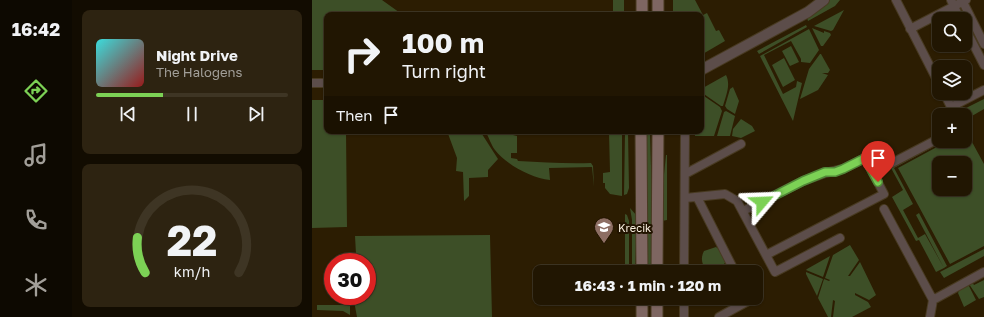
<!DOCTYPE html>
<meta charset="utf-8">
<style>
body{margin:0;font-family:"Golos Text",sans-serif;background:#2d2311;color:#f1f3f6;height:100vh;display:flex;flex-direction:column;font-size:15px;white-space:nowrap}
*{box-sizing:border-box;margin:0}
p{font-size:13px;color:#a29f99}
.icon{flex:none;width:22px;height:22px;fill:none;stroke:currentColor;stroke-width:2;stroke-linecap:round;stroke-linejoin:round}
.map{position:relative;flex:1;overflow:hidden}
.details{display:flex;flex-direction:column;gap:10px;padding:10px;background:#120c01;width:240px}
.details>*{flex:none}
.guide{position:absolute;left:12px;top:12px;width:380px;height:122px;border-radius:8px;box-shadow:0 1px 3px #0004,0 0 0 1px #3e3524;background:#211602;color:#f1f3f6;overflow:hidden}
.controls{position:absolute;left:620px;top:12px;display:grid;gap:8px}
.controls a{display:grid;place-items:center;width:40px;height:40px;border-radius:8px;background:#211602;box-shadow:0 1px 3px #0004,0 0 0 1px #3e3524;font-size:20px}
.speed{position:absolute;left:12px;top:253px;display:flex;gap:8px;font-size:20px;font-weight:700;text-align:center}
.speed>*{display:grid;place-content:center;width:52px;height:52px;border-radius:50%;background:#211602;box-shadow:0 1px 3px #0004,0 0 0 1px #3e3524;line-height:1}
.speed .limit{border:6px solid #d22;background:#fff;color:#111}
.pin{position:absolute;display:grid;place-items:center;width:34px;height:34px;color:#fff;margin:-41px -17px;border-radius:50% 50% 50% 0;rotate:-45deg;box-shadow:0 0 4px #0007}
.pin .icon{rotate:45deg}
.me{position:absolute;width:44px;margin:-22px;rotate:64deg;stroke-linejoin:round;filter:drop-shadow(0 0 3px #0008)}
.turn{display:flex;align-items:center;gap:14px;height:84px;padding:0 12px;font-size:18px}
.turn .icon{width:52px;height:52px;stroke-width:2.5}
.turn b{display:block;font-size:28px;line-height:34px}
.then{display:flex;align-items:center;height:38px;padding:0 12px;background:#0003;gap:8px;font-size:15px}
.details .tile{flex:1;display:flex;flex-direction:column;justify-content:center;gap:6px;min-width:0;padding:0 14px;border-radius:8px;background:#2d2311}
.details .dial{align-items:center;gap:0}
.dial svg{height:104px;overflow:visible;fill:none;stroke:#3e3524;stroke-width:7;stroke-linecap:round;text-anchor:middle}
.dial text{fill:#f1f3f6;stroke:none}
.song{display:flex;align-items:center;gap:12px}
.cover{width:48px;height:48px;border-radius:6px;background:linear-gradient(135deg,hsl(180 70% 55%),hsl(0 70% 35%))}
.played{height:4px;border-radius:2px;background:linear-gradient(90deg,#7cd155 35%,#3e3524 35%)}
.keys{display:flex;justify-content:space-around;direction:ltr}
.trip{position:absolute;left:221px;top:265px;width:230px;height:40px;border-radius:8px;background:#211602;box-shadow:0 1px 3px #0004,0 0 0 1px #3e3524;font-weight:700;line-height:40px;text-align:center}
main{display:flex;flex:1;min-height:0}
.dock{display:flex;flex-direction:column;width:72px;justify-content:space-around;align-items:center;background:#0d0901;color:#a29f99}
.dock .icon{width:28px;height:28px}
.dock .current{color:#7cd155}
.dock b{font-size:18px;color:#f1f3f6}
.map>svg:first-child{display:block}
</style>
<main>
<nav class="dock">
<b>16:42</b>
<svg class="icon current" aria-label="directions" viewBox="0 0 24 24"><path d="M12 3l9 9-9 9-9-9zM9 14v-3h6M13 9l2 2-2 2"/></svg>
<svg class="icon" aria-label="music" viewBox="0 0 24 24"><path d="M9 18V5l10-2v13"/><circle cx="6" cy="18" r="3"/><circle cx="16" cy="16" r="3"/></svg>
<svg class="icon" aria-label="phone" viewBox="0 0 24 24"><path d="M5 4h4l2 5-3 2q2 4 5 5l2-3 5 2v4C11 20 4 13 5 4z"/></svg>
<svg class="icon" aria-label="climate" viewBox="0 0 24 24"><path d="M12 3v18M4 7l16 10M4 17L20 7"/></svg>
</nav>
<section class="details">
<div class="tile">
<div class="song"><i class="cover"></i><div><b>Night Drive</b><p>The Halogens</p></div></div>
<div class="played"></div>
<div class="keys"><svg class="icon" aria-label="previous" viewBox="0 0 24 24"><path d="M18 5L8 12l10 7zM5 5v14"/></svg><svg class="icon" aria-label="pause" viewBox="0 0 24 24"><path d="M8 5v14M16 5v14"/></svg><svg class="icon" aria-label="next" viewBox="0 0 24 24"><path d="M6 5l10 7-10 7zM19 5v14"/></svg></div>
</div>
<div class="tile dial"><svg viewBox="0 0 100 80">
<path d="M14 69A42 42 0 1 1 86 69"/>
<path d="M14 69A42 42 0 0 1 8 42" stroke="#7cd155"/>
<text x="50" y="56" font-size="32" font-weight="700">22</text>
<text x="50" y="72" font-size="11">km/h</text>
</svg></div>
</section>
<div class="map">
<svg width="672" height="317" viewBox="0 0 672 317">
<rect width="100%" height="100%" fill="#2c1d02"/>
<path fill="#3d4f27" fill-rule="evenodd" d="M0,0H70L91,15H15V70H0Z
M301,0H312V15H301Z
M361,0H383L391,15L395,13L404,31L407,30L413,41L389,55V15H361Z
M517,0H528L523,6L496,21L495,18Z
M532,10L521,30L519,31L502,26Z
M98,12H150L151,15H95L94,14Z
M494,25L495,27L447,54L445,51Z
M500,28L512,33V31L518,33L519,35L511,46H509Z
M497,29L507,50L498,63L489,62V59L479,41L452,55L471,94L484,87L485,81L490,83L481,121L448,56Z
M479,46L487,62L478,66L470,51Z
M508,54H509L518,70L516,73H510L516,75L506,90L488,99L497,69Z
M472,58L483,80L471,87L460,65Z
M414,75C419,85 414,95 411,106H409L389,92V89Z
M421,87L427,101L423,114L415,109L413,106L418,89Z
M389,94L408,107L410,111L402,136H383V131H389Z
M672,99V109L653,120V115H642L646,106L649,105L652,109Z
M0,100H15V131H34L35,227L0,228Z
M414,111L423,116L418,136H405L412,112Z
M429,119L440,126L443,131L429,138L420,136L421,129Z
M135,131H168L186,159L176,170V177L157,178V196L152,201L151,172L144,171L145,158Z
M173,131H205L201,132V135L205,136V153H199V158L205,159L206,161C230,162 254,164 279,163L281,166L282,187L280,167L237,168L238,180C219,178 195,165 183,150C179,145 177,137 173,131Z
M334,131H338L342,272H336L334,252Z
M654,131L672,164V246L638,264L586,168L636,141H653ZM627,163H653V189H627Z
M297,132H310V196L298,194L293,188V183H291V173L298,172Z
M313,132H316L317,188L315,194L312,195Z
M628,141H632L582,168L601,204L591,210L606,238L613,234L632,268L624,272L607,240L604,241L580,197L591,190L579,168Z
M354,155H355V220L350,221V194Z
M318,208L325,216L323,272H320V220Z
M607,213L635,266L632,268L604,215Z
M313,214L315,215L317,221V272H313Z
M178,235L180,317H45L42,301H38V315L31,311L5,310V305H33V296H55V262H42V254H44L43,236Z
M538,245L547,260L536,276H538L548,262L564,295L557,300L543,293V295L556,302L559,307L540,317H521L523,301L521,300L519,317H516L506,298L512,279L517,281L518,280L513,278L521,255Z
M404,247L408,250L414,262L406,270L395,272C390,264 388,259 392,251Z
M672,249V256L632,278L628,272Z
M518,256L511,277L494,270L495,269Z
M494,272L511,279L505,296L494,274Z
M672,280V297L667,299L657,284L660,282L662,285Z
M656,284L664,300L652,307L646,293L648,289Z"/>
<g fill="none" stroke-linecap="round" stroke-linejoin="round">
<g stroke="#483a21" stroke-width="10">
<path id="minor" d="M584,0L627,84
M639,0L648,19
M650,0L672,44
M653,28L672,65
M598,29L654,0
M0,83H15
M632,93L639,107
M635,115L639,107L672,90
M580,163L624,140L627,133
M373,174L429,144
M385,197L423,272
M373,198L413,194L425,201L463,272L528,238
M572,209L621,300L618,317
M431,211L491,181L513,173L531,169L553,158L572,194L454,255
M372,272L373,131
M621,300L672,272
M372,317V298
M407,317L438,300L436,298"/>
</g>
<g stroke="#483a21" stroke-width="12">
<path id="tertiary" d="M389,70L496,12L512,0"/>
</g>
<g stroke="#483a21" stroke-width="13">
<path id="secondary" d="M330,0V15
M346,0V15
M329,131L330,272
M345,272L346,131
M330,298V317
M345,298V317"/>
</g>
<use href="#minor" stroke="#5c4d4a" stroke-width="8"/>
<use href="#tertiary" stroke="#5c4d4a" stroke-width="10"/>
<use href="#secondary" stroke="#7e6661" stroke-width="11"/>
</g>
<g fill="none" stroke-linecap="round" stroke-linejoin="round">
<g stroke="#518837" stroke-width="10">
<path id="route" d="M450,202L491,181L513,172H523L531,169L553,158L566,182"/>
</g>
<use href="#route" stroke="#7cd155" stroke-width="7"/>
</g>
<defs>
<g id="school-pin" transform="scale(1)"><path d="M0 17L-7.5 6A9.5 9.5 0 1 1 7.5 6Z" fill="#8d6e63" stroke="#221400"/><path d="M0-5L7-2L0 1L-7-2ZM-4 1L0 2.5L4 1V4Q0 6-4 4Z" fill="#fff"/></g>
</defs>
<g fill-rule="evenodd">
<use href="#school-pin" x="292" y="227"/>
</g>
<g text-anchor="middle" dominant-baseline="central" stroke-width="4" stroke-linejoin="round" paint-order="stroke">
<g font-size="11" fill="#f7eede" stroke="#221400" text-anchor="start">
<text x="306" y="227">Krecik</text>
</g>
</g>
</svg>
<div class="controls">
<a><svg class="icon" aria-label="search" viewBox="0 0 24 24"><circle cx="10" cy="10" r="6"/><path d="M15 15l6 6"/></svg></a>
<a><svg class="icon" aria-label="layers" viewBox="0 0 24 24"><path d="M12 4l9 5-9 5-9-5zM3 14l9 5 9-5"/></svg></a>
<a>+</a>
<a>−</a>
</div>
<div class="speed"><div class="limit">30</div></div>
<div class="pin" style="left:566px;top:182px;background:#d93025"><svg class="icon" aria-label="arrive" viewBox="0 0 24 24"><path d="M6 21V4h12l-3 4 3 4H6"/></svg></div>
<svg class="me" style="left:450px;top:202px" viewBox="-20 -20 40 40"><path d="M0-17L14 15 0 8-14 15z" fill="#7cd155" stroke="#fff" stroke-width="4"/></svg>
<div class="trip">16:43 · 1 min · 120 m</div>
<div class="guide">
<div class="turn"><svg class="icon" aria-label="right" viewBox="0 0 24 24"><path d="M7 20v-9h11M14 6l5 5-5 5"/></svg><div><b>100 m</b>Turn right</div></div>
<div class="then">Then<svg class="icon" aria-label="arrive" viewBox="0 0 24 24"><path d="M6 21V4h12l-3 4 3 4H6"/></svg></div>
</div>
</div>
</main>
